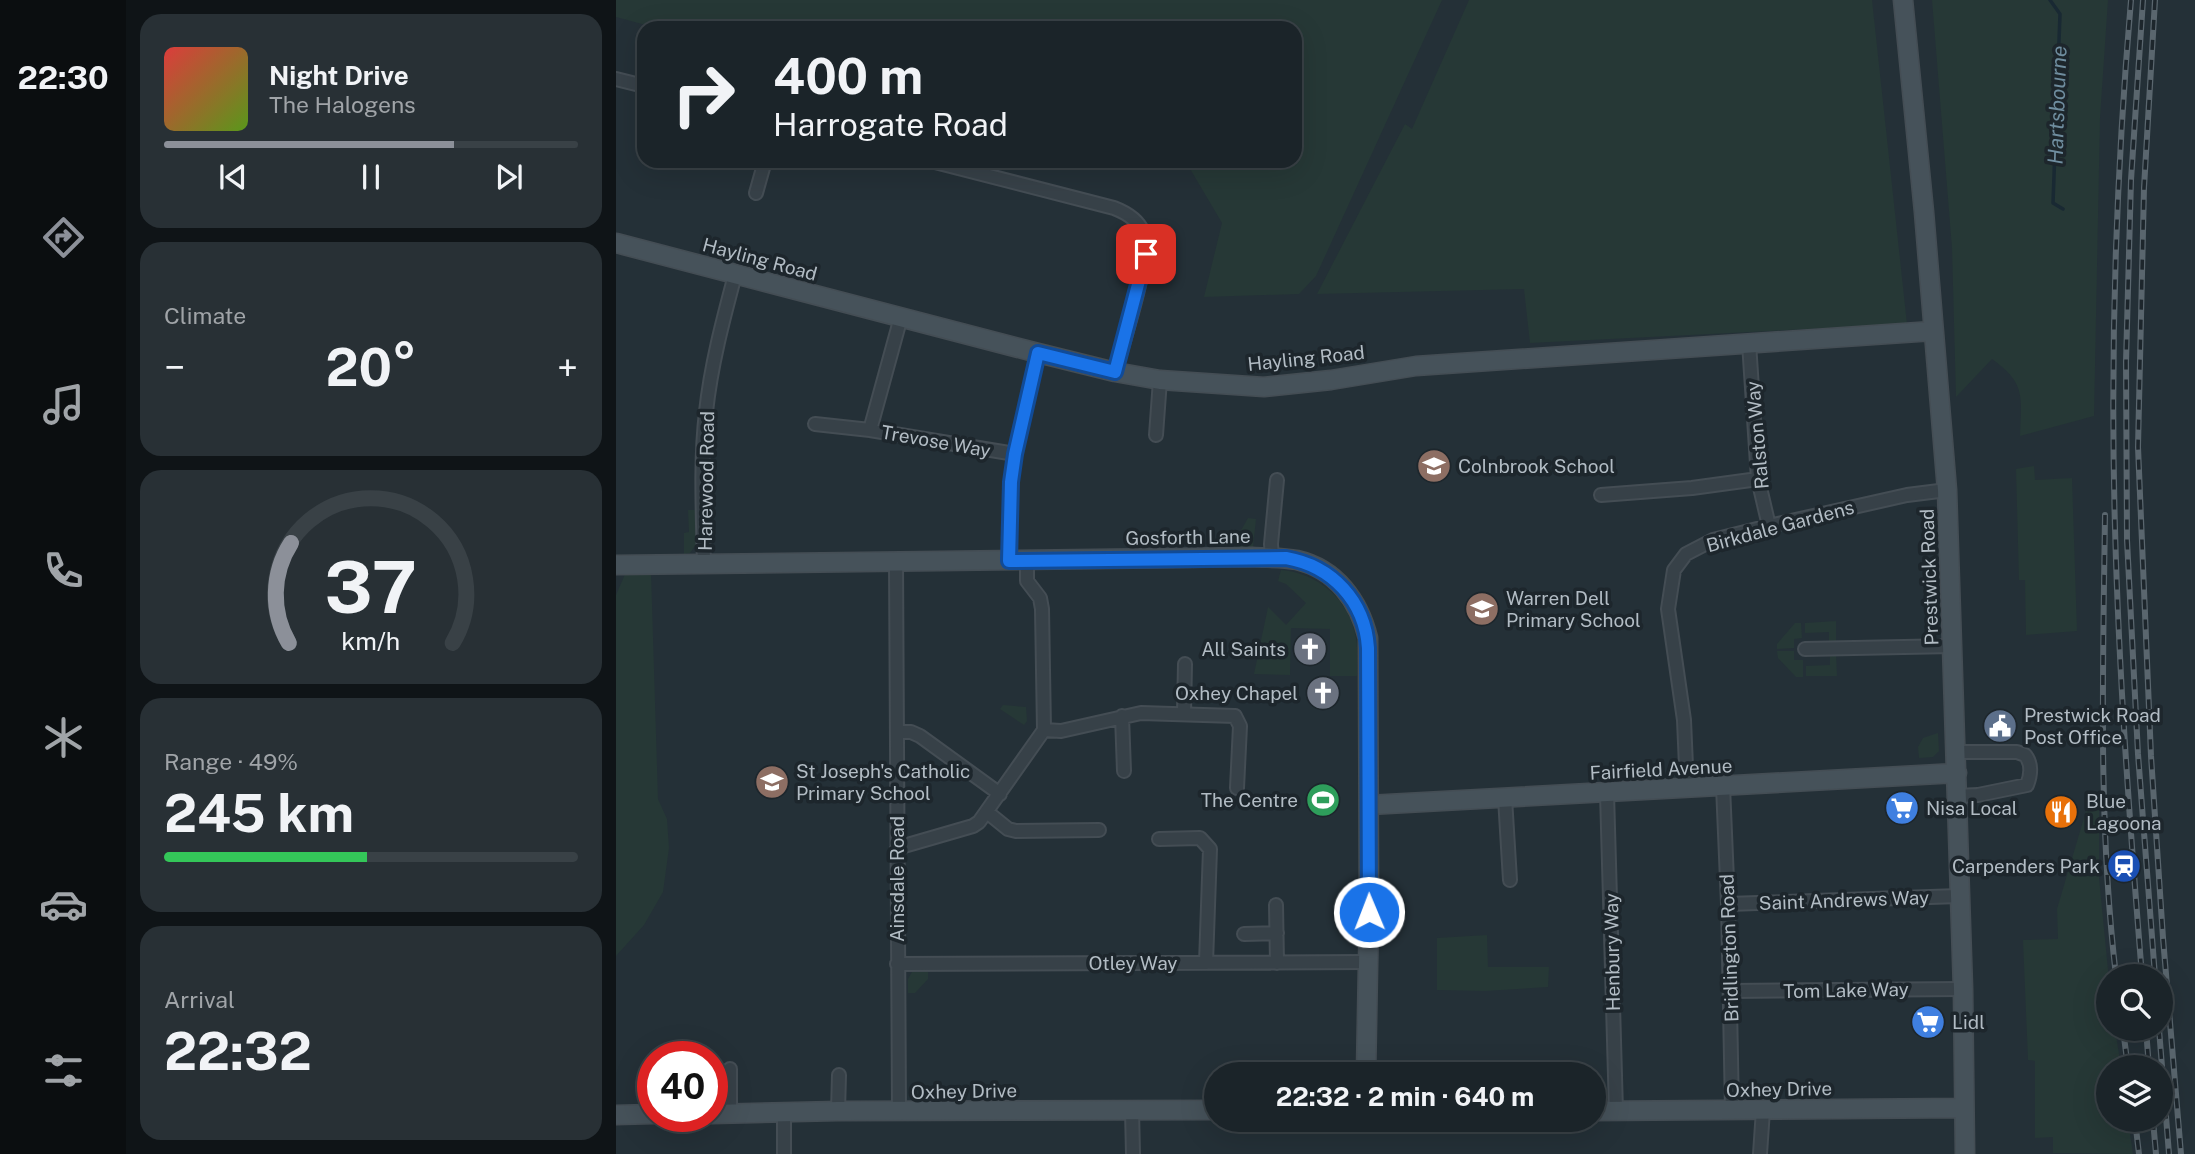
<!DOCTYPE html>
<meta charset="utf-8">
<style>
body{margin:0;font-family:"Public Sans",sans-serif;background:#283035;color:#f1f3f6;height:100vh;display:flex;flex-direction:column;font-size:26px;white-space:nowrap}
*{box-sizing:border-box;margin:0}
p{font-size:23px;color:#a0a4a8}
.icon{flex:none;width:38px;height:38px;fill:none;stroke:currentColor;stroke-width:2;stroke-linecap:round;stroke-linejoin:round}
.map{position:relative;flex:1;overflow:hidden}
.sheet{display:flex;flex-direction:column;gap:14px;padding:14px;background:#0f1417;width:490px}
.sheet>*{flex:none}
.banner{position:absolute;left:21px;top:21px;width:665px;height:147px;border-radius:21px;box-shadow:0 7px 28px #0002,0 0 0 2px #394146;background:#1b2429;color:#f1f3f6;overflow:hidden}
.fabs{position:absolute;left:1480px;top:964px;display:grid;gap:14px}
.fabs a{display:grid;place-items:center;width:77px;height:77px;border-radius:50%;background:#1b2429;box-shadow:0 7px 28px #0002,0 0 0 2px #394146;font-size:35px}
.speed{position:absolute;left:21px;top:1041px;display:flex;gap:14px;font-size:35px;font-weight:700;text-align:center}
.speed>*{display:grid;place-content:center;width:91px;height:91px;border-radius:50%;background:#1b2429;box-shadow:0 7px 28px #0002,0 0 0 2px #394146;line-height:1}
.speed .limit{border:10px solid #d22;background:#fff;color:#111}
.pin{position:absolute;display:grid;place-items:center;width:60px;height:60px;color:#fff;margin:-30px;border-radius:14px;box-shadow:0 4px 10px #0006}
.me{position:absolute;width:77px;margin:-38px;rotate:359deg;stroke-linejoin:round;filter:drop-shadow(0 0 5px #0008)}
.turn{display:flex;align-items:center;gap:24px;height:147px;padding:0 21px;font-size:32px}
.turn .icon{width:91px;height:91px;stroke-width:2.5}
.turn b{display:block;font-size:49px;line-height:60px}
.big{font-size:52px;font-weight:700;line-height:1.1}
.sheet .card{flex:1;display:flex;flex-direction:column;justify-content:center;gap:10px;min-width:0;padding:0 24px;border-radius:21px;background:#283035}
.sheet .dial{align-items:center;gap:0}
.dial svg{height:182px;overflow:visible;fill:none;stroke:#394146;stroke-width:7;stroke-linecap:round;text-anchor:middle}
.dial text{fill:#f1f3f6;stroke:none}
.song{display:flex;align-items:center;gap:21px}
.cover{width:84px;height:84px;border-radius:10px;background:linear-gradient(135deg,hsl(0 70% 55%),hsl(90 70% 35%))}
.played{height:7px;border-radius:4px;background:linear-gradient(90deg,#8c9099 70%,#394146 70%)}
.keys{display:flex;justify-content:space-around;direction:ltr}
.heat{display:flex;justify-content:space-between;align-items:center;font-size:38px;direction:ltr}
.charge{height:10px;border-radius:5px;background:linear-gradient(90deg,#34c759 49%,#394146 0)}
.trip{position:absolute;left:588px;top:1062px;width:402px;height:70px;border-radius:35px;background:#1b2429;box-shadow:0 7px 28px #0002,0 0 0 2px #394146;font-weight:700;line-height:70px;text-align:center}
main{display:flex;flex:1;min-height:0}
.tab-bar{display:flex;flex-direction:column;width:126px;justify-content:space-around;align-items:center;background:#0b0e10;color:#a0a4a8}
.tab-bar .icon{width:49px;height:49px}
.tab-bar .selected{color:#8c9099}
.tab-bar b{font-size:32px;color:#f1f3f6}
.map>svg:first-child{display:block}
</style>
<main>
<nav class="tab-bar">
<b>22:30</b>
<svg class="icon selected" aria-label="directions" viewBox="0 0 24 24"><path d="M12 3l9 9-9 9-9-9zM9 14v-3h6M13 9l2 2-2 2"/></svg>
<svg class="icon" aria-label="music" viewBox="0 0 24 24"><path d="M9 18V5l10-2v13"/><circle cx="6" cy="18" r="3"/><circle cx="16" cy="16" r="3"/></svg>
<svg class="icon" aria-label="phone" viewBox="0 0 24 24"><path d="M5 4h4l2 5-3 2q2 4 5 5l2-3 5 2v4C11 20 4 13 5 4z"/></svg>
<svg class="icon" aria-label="climate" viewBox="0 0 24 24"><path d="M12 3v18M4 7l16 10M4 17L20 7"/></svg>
<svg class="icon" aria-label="car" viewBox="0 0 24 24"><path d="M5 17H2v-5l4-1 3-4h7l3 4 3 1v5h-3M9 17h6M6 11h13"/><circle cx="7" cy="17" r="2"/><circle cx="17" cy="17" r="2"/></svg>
<svg class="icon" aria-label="filters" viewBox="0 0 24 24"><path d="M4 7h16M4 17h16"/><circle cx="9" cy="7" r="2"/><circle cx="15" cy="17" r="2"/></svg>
</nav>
<section class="sheet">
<div class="card">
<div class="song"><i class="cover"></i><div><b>Night Drive</b><p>The Halogens</p></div></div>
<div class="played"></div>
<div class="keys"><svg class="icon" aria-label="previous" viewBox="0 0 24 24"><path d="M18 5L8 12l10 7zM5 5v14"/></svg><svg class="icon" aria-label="pause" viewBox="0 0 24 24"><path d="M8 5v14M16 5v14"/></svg><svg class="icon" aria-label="next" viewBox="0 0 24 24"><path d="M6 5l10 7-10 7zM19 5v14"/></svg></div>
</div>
<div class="card"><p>Climate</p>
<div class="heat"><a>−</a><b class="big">20°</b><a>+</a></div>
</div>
<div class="card dial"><svg viewBox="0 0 100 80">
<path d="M14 69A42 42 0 1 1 86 69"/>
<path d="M14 69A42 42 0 0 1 15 25" stroke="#8c9099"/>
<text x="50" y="56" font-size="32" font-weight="700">37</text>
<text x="50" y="72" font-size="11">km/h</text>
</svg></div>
<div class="card"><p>Range · 49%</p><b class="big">245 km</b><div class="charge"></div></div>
<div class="card"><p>Arrival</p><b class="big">22:32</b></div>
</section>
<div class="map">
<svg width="1579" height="1154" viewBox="0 0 1579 1154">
<rect width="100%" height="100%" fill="#243037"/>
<path fill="#263836" d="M0,0H826L700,276L683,294L588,297L606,223L573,167L549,161H679V28H41L0,17Z
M853,0H1256L1291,324L914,343L908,289L701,294L789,124L796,129Z
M1316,0H1492L1484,118L1478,416L1404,436C1405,398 1411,384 1376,359L1340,397L1336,248Z
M1418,466L1419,480L1456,478L1461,631L1410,635L1409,580H1403L1400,469Z
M72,510H80L81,543L74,553L68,554V533L73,532Z
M632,518L640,519L637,547L619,548V541Z
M665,570C702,573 734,600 740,638C742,650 741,663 741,676H714V629L675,628L674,675L638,674L652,607L670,625L690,603L670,584L662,581Z
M10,572H35L42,799L51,819L53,848L47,892L28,925L0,956V595Z
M1220,621V644H1213V632L1189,633V623Z
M1179,623H1185L1186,638L1178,639V648L1161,649V644Z
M1161,651H1178V660H1187V677H1180L1162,658Z
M1214,653H1220L1221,676H1190V666L1214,665Z
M387,705L410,707L411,721L408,725L384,709Z
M1322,733L1323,751L1317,757L1303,758L1302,747L1307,738Z
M1483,800V878L1493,980V1029H1499L1505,1067L1493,1068V1120H1512L1517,1154L1437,1153V1137L1419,1138V1061L1412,1060L1407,940L1442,939L1441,909L1473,801Z
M871,935L872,967H933L932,987L869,991L821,990V938Z
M312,971V979L299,993H292V979L296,972Z"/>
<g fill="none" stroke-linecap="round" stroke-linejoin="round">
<path stroke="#192933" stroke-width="3.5" d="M1434,0L1444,14L1437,203L1447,209"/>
<g stroke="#444d54" stroke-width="16">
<path id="street" d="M0,79L28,86
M315,161L498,208C511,213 522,220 527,232C537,255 506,345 499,372
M140,193L149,161
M285,317L254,430L399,454L422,353
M1133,343L1142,479L1153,526
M199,424L254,430
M540,435L544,380
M985,495L1076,488L1142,479
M656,558L655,544L661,480
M280,561L283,1112
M393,561L395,482L399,454
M88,564C87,514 84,462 90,412C95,365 107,320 119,275
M1189,649L1337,646
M568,713L569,664
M506,716L508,771
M428,730L445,731L525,713L619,716L624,726L621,788
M281,732H295L304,736L384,794
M1340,752H1401L1409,755C1416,763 1415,775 1411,785L1362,795L1341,796
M1107,786L1112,904L1116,1110
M1071,789L1068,720L1052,609L1058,570L1070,554L1097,540L1153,526L1291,495L1331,490
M991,793L1000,1111
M889,798L894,880
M371,812L392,829L400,831L483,830
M543,839L584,838L594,849L590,963
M281,848L357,826L363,822L428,730L426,609L424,598L411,581V561
M1112,904L1343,896
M660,905L661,963
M628,934L661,933
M281,964L752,962
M1114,991L1347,989
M114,1069V1114
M516,1110L517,1154
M222,1111L223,1075
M168,1114V1154
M1144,1154L1147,1110"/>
</g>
<g stroke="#444d54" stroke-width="21">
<path id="secondary" d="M1287,0L1308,212L1331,490L1347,989L1349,1154
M0,243L422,353L499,372L544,380L648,387L715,380L800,366L1317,331
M0,565L636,557C651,558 666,557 681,560C720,569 743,601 752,638L753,912L750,1074
M753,805L1341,773
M978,1111L1347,1108
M96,1114L222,1111L600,1110
M0,1115L37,1114"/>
</g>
<use href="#street" stroke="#374148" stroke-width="12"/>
<use href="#secondary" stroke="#46525a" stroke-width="18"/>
<g stroke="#5a666e" stroke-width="6">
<path id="rail" d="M1515,0C1500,175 1494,352 1499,528C1503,678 1514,827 1526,976
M1527,0L1515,180L1510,362L1511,540L1522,754L1539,976
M1539,0L1528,188L1522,447L1535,756L1547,938L1565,1154
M1489,515C1487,668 1482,824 1500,976
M1507,1029L1512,1068
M1530,1029L1533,1068
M1543,1029L1553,1154
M1519,1120L1523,1154
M1537,1120L1540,1154"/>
</g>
<use href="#rail" stroke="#1d262c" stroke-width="3.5" stroke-dasharray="10" stroke-linecap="butt"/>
</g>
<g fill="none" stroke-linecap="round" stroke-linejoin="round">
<g stroke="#114b97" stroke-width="18">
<path id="route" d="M530,254L499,372L422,353L399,454L395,482L393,561L670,558C716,566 749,601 752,648L753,912"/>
</g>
<use href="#route" stroke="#1a73e8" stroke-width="12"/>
</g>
<defs>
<g id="school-disc" transform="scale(1.75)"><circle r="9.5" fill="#8d6e63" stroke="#1d262c"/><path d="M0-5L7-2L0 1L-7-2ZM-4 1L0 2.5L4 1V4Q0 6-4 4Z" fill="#fff"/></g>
<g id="church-disc" transform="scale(1.75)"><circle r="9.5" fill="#6b7280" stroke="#1d262c"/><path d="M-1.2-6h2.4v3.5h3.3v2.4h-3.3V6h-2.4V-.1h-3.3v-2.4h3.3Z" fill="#fff"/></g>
<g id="civic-disc" transform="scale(1.75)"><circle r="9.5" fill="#5c6f8a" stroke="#1d262c"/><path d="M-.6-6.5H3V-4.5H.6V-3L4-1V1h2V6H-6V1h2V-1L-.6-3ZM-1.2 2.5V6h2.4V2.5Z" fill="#fff"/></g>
<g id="stadium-disc" transform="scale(1.75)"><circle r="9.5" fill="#2e9e5b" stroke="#1d262c"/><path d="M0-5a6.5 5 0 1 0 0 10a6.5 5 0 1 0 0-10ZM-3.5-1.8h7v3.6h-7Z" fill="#fff"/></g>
<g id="supermarket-disc" transform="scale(1.75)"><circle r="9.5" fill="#3f7fe0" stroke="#1d262c"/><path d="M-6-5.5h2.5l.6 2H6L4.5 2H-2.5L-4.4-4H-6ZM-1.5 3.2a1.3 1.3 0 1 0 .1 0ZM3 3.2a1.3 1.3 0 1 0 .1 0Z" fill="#fff"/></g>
<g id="restaurant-disc" transform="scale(1.75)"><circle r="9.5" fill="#e8710a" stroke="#1d262c"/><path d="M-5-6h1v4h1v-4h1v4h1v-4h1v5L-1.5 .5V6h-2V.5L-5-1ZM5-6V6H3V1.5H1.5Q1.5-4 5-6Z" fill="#fff"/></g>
<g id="station-disc" transform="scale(1.75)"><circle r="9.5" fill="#1a4fb4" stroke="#1d262c"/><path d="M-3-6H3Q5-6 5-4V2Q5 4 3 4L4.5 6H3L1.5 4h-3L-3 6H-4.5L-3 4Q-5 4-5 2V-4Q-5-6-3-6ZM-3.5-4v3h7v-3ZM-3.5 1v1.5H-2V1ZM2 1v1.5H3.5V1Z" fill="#fff"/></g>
</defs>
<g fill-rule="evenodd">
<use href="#school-disc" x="818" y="466"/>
<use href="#school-disc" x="866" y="609"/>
<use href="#church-disc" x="694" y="649"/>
<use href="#church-disc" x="707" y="693"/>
<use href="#civic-disc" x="1384" y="726"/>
<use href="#school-disc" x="156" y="782"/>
<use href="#stadium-disc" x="707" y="800"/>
<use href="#supermarket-disc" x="1286" y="808"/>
<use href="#restaurant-disc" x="1445" y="812"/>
<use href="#station-disc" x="1508" y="866"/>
<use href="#supermarket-disc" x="1312" y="1022"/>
</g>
<g text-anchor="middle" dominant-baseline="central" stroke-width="7" stroke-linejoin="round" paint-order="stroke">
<g font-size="19" fill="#b2bcc4" stroke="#1d262c">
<text transform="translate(144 259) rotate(15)">Hayling Road</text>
<text transform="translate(690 358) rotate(-6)">Hayling Road</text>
<text transform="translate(1141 435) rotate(-95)">Ralston Way</text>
<text transform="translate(320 441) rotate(10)">Trevose Way</text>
<text transform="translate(90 481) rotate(-89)">Harewood Road</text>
<text transform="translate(1164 526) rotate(-15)">Birkdale Gardens</text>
<text transform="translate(572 537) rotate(-1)">Gosforth Lane</text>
<text transform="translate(1313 577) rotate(-92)">Prestwick Road</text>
<text transform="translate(1045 769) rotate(-3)">Fairfield Avenue</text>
<text transform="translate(281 879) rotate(-90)">Ainsdale Road</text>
<text transform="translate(1228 900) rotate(-2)">Saint Andrews Way</text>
<text transform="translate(1113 948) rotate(-92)">Bridlington Road</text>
<text transform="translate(996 952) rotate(-91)">Henbury Way</text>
<text x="517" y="963">Otley Way</text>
<text transform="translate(1230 990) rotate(-1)">Tom Lake Way</text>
<text transform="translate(1163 1089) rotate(-1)">Oxhey Drive</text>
<text transform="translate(348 1091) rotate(-1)">Oxhey Drive</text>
</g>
<g font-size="19" fill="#b2bcc4" stroke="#1d262c" text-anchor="start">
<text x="842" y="466">Colnbrook School</text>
<text x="890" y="598">Warren Dell<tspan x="890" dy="22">Primary School</tspan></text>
<text x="670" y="649" text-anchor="end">All Saints</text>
<text x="682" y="693" text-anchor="end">Oxhey Chapel</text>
<text x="1408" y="715">Prestwick Road<tspan x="1408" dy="22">Post Office</tspan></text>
<text x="180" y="771">St Joseph's Catholic<tspan x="180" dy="22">Primary School</tspan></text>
<text x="682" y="800" text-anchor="end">The Centre</text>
<text x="1470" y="801">Blue<tspan x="1470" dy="22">Lagoona</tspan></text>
<text x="1310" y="808">Nisa Local</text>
<text x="1484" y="866" text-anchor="end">Carpenders Park</text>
<text x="1336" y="1022">Lidl</text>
</g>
<g font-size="21" font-style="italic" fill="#6f8d9f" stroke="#1d262c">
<text transform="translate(1441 105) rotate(-88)">Hartsbourne</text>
</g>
</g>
</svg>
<div class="fabs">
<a><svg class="icon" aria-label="search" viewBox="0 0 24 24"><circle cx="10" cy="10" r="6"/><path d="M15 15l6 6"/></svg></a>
<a><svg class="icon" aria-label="layers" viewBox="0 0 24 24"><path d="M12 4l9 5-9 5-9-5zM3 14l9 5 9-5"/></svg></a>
</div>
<div class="speed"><div class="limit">40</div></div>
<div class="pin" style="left:530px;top:254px;background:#d93025"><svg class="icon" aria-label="arrive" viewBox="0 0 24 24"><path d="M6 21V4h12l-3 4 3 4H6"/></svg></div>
<svg class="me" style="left:753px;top:912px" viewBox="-20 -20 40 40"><circle r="17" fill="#1a73e8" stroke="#fff" stroke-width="3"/><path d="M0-11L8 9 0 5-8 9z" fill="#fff"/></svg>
<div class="trip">22:32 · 2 min · 640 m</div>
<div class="banner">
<div class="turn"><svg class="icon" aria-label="right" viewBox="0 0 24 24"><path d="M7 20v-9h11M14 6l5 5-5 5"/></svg><div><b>400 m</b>Harrogate Road</div></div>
</div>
</div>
</main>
